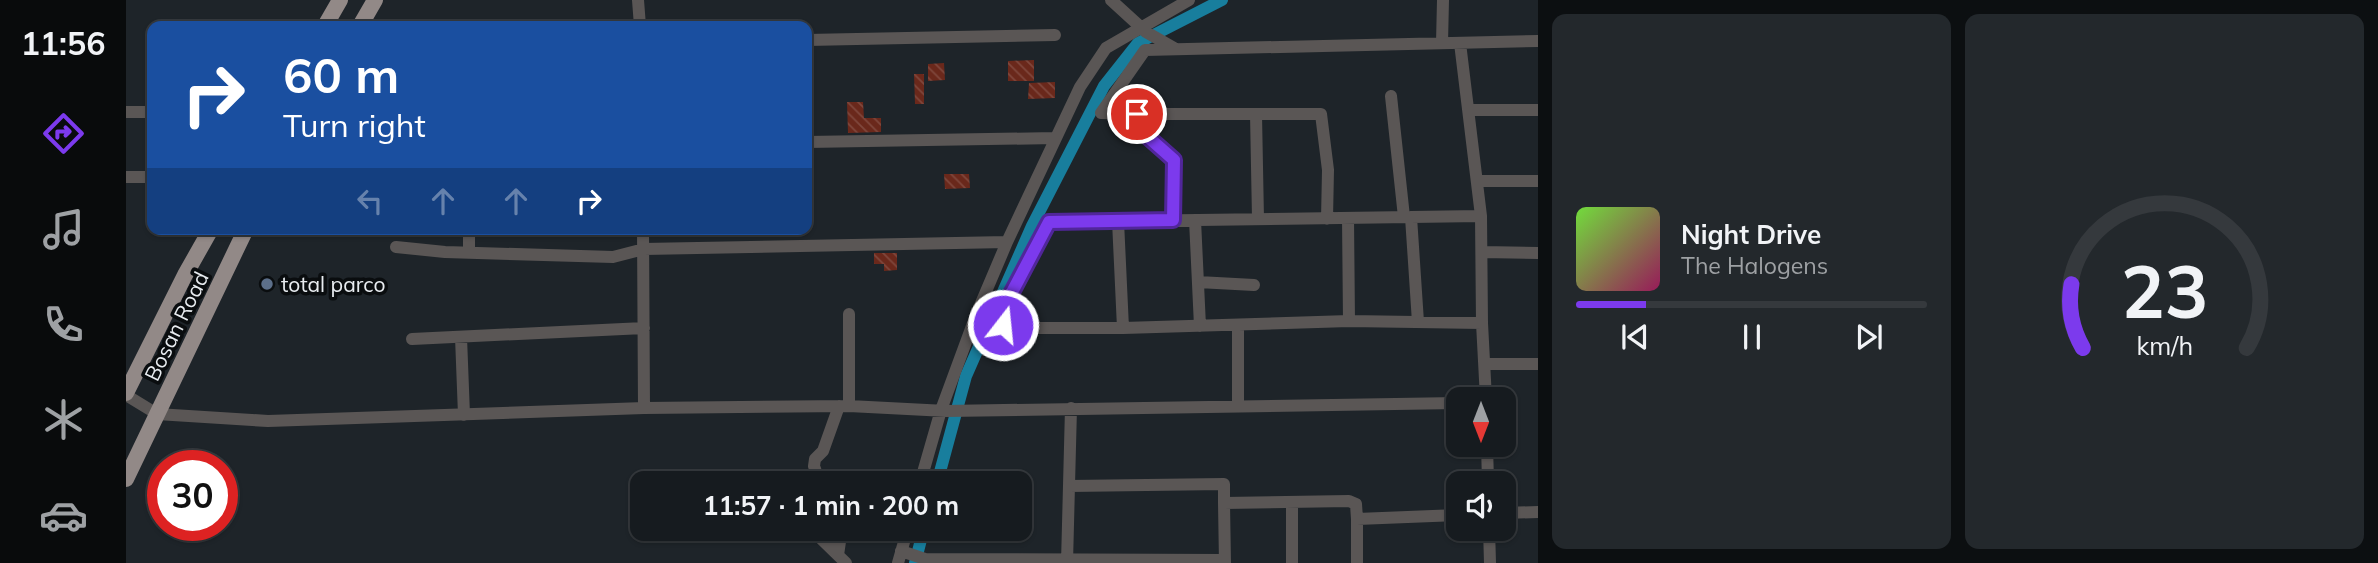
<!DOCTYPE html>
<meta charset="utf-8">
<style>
body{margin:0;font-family:Mulish,sans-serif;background:#23282c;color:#f1f3f6;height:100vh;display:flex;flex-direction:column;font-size:26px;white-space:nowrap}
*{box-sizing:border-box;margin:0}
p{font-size:23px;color:#9ea1a4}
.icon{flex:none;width:38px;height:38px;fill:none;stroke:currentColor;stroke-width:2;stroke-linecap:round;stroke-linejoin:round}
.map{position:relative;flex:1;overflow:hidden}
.sheet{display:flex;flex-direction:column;gap:14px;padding:14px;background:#0c0f11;width:840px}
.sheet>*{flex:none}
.guide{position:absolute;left:21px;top:21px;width:665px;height:214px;border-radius:14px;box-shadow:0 2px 5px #0004,0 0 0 2px #35393d;background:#1a4fa0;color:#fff;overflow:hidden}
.needle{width:46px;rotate:180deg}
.controls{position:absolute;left:1320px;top:387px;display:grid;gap:14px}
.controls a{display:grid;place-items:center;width:70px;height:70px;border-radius:14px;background:#161b1f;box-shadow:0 2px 5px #0004,0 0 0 2px #35393d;font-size:35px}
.speed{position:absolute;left:21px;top:450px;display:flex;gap:14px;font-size:35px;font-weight:700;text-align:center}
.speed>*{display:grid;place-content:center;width:91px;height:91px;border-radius:50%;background:#161b1f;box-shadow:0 2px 5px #0004,0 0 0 2px #35393d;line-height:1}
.speed .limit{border:10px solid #d22;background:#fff;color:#111}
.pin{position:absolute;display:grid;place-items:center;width:60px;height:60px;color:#fff;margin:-30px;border:4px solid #fff;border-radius:50%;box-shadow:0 2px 7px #0007}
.me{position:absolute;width:77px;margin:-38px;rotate:16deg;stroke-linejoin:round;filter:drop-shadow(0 0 5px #0008)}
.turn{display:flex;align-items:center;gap:24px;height:147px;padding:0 21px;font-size:32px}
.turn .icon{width:91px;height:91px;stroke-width:2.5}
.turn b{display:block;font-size:49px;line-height:60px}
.lanes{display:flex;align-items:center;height:66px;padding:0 21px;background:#0003;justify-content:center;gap:35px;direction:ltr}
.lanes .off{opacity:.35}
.sheet .widget{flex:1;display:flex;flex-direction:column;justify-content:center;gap:10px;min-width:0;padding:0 24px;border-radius:14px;background:#23282c}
.sheet .dial{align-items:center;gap:0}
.dial svg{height:182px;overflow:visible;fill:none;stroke:#35393d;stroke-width:7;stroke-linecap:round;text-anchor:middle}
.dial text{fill:#f1f3f6;stroke:none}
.song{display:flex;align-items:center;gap:21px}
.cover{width:84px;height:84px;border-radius:10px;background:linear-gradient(135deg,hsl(100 70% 55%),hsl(330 70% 35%))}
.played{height:7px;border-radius:4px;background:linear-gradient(90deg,#7c3aed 20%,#35393d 20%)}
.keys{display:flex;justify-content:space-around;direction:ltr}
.sheet .tiles{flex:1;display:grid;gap:14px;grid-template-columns:repeat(2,1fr)}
.trip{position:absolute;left:504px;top:471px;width:402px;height:70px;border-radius:14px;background:#161b1f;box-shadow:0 2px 5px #0004,0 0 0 2px #35393d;font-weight:700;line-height:70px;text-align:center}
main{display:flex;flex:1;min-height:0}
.menu{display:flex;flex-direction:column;width:126px;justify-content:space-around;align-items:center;background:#090b0c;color:#9ea1a4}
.menu .icon{width:49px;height:49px}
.menu .current{color:#7c3aed}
.menu b{font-size:32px;color:#f1f3f6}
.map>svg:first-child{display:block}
</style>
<main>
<nav class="menu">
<b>11:56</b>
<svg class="icon current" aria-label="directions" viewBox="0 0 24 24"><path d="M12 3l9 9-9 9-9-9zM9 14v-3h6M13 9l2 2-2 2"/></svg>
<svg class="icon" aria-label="music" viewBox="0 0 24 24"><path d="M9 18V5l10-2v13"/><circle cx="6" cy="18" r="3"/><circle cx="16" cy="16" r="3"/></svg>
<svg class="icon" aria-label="phone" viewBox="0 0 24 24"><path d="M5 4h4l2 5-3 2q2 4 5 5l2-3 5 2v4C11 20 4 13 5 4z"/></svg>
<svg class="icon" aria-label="climate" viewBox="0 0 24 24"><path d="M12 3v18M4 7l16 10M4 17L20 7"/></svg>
<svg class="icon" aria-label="car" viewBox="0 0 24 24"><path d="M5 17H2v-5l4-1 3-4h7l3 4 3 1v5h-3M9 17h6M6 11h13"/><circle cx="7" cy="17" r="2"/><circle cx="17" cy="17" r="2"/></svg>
</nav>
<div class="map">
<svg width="1412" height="563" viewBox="0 0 1412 563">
<defs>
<pattern id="building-back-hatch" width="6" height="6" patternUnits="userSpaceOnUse" patternTransform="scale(1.75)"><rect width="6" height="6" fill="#6a281b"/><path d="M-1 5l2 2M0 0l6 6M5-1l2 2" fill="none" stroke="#7f473c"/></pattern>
</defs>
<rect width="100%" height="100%" fill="#1e2429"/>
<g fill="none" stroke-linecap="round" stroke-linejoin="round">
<path stroke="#187e9d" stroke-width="12" d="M811,483L840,376L906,226L978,86L1012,43L1096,0
M789,563L798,528"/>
</g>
<path fill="url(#building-back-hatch)" d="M908,60V81H882V61Z
M818,63L819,80L802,81V64Z
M788,74H798V104H789Z
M929,82V98L902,99L903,83Z
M721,102H737L738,118H755V132L722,133Z
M818,174H843L844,188L819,189Z
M748,253H771V270L758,271V264H748Z"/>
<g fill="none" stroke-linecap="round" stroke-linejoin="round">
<path stroke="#5a5655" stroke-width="12" d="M512,0L514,26
M985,0L1020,32L1048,48
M681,40L929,35
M1316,43L1317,0
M1334,43L1355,216L1356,323L1360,399
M1265,96L1278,217
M1343,110H1412
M0,112H26
M975,113L1019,50L1412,41
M975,113L1011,114L1022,137L1048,160L1047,220
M1011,114H1195L1202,170L1201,219
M1130,114L1132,219
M681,142L929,138
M0,177H26
M1351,181H1412
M1355,216L923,222L875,313L877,325L885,328H997L1223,321L1356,323
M1285,217L1292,322
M1222,218L1223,321
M1069,220L1074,326
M992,221L997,328
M517,229L518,408
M270,247L319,252L487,257L518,249L881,242
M1356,252L1412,253
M343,253V229
M1072,282L1128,285
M850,315L877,325
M335,337L338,415
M286,339L518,328
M1360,364H1412
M0,395L31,414L142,421L518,408L723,406L820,411L1332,403
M723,406V314
M1112,406V325
M1361,444L1362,483
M699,483L692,478L688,466L689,459L697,451L713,406
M794,483L815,410L850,315L881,242L954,87L980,48L1063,0
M943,486L1098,484V503L1223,501L1230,504L1231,519L1332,515
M1166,502V563
M1098,503L1099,563
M1377,513L1412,512
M684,528L720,563
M1363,528L1364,563
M775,551L799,559L1099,560
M712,555L716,528
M772,563L782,528
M941,563L945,408
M1231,563V519"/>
<path stroke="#928987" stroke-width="16" d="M199,26L214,0
M234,26L249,0
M0,393L59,275L85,229
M0,479L120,229"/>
</g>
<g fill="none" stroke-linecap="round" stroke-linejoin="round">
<g stroke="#51269a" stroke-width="18">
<path id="route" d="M877,325L875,313L923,222L1047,220L1048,160L1022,137L1011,114"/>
</g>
<use href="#route" stroke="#7c3aed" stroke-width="12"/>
</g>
<circle fill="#5c6f8a" stroke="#0a0d0f" stroke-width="2.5" cx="141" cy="284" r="7"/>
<g text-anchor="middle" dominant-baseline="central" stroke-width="7" stroke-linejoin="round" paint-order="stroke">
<g font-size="21" fill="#e8ecf0" stroke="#0a0d0f" text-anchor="start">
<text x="155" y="284">total parco</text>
</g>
<g font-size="21" fill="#e8ecf0" stroke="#0a0d0f">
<text transform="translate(50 326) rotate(-64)">Bosan Road</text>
</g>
</g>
</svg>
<div class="controls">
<a><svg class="needle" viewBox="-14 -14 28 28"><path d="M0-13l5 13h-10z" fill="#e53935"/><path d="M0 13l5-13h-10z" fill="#9ea1a4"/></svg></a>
<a><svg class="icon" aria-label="sound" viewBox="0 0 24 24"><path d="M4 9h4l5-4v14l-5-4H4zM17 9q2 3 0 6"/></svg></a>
</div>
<div class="speed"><div class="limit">30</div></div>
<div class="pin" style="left:1011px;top:114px;background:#d93025"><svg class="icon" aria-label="arrive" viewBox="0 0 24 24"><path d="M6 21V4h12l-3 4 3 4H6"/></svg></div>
<svg class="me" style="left:877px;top:325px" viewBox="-20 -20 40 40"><circle r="17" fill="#7c3aed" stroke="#fff" stroke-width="3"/><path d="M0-11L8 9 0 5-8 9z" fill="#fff"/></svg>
<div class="trip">11:57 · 1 min · 200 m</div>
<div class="guide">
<div class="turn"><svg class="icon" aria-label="right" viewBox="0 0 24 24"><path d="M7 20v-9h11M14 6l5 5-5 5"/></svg><div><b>60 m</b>Turn right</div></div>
<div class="lanes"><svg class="icon off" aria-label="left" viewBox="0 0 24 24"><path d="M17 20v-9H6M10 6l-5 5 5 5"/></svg><svg class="icon off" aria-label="ahead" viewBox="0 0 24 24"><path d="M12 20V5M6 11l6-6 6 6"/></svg><svg class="icon off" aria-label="ahead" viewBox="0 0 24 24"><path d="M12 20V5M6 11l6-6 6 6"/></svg><svg class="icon" aria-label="right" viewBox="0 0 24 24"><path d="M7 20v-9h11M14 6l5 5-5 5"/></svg></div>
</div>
</div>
<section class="sheet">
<div class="tiles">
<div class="widget">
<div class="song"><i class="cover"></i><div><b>Night Drive</b><p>The Halogens</p></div></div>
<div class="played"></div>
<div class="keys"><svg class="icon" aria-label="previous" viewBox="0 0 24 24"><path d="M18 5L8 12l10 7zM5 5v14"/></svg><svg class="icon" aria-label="pause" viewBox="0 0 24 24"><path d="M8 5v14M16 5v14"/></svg><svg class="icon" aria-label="next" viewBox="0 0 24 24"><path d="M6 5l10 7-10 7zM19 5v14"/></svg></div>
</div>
<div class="widget dial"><svg viewBox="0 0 100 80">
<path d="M14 69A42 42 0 1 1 86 69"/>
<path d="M14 69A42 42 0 0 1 9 41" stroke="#7c3aed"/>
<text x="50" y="56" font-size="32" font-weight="700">23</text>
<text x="50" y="72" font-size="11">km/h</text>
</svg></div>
</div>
</section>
</main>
